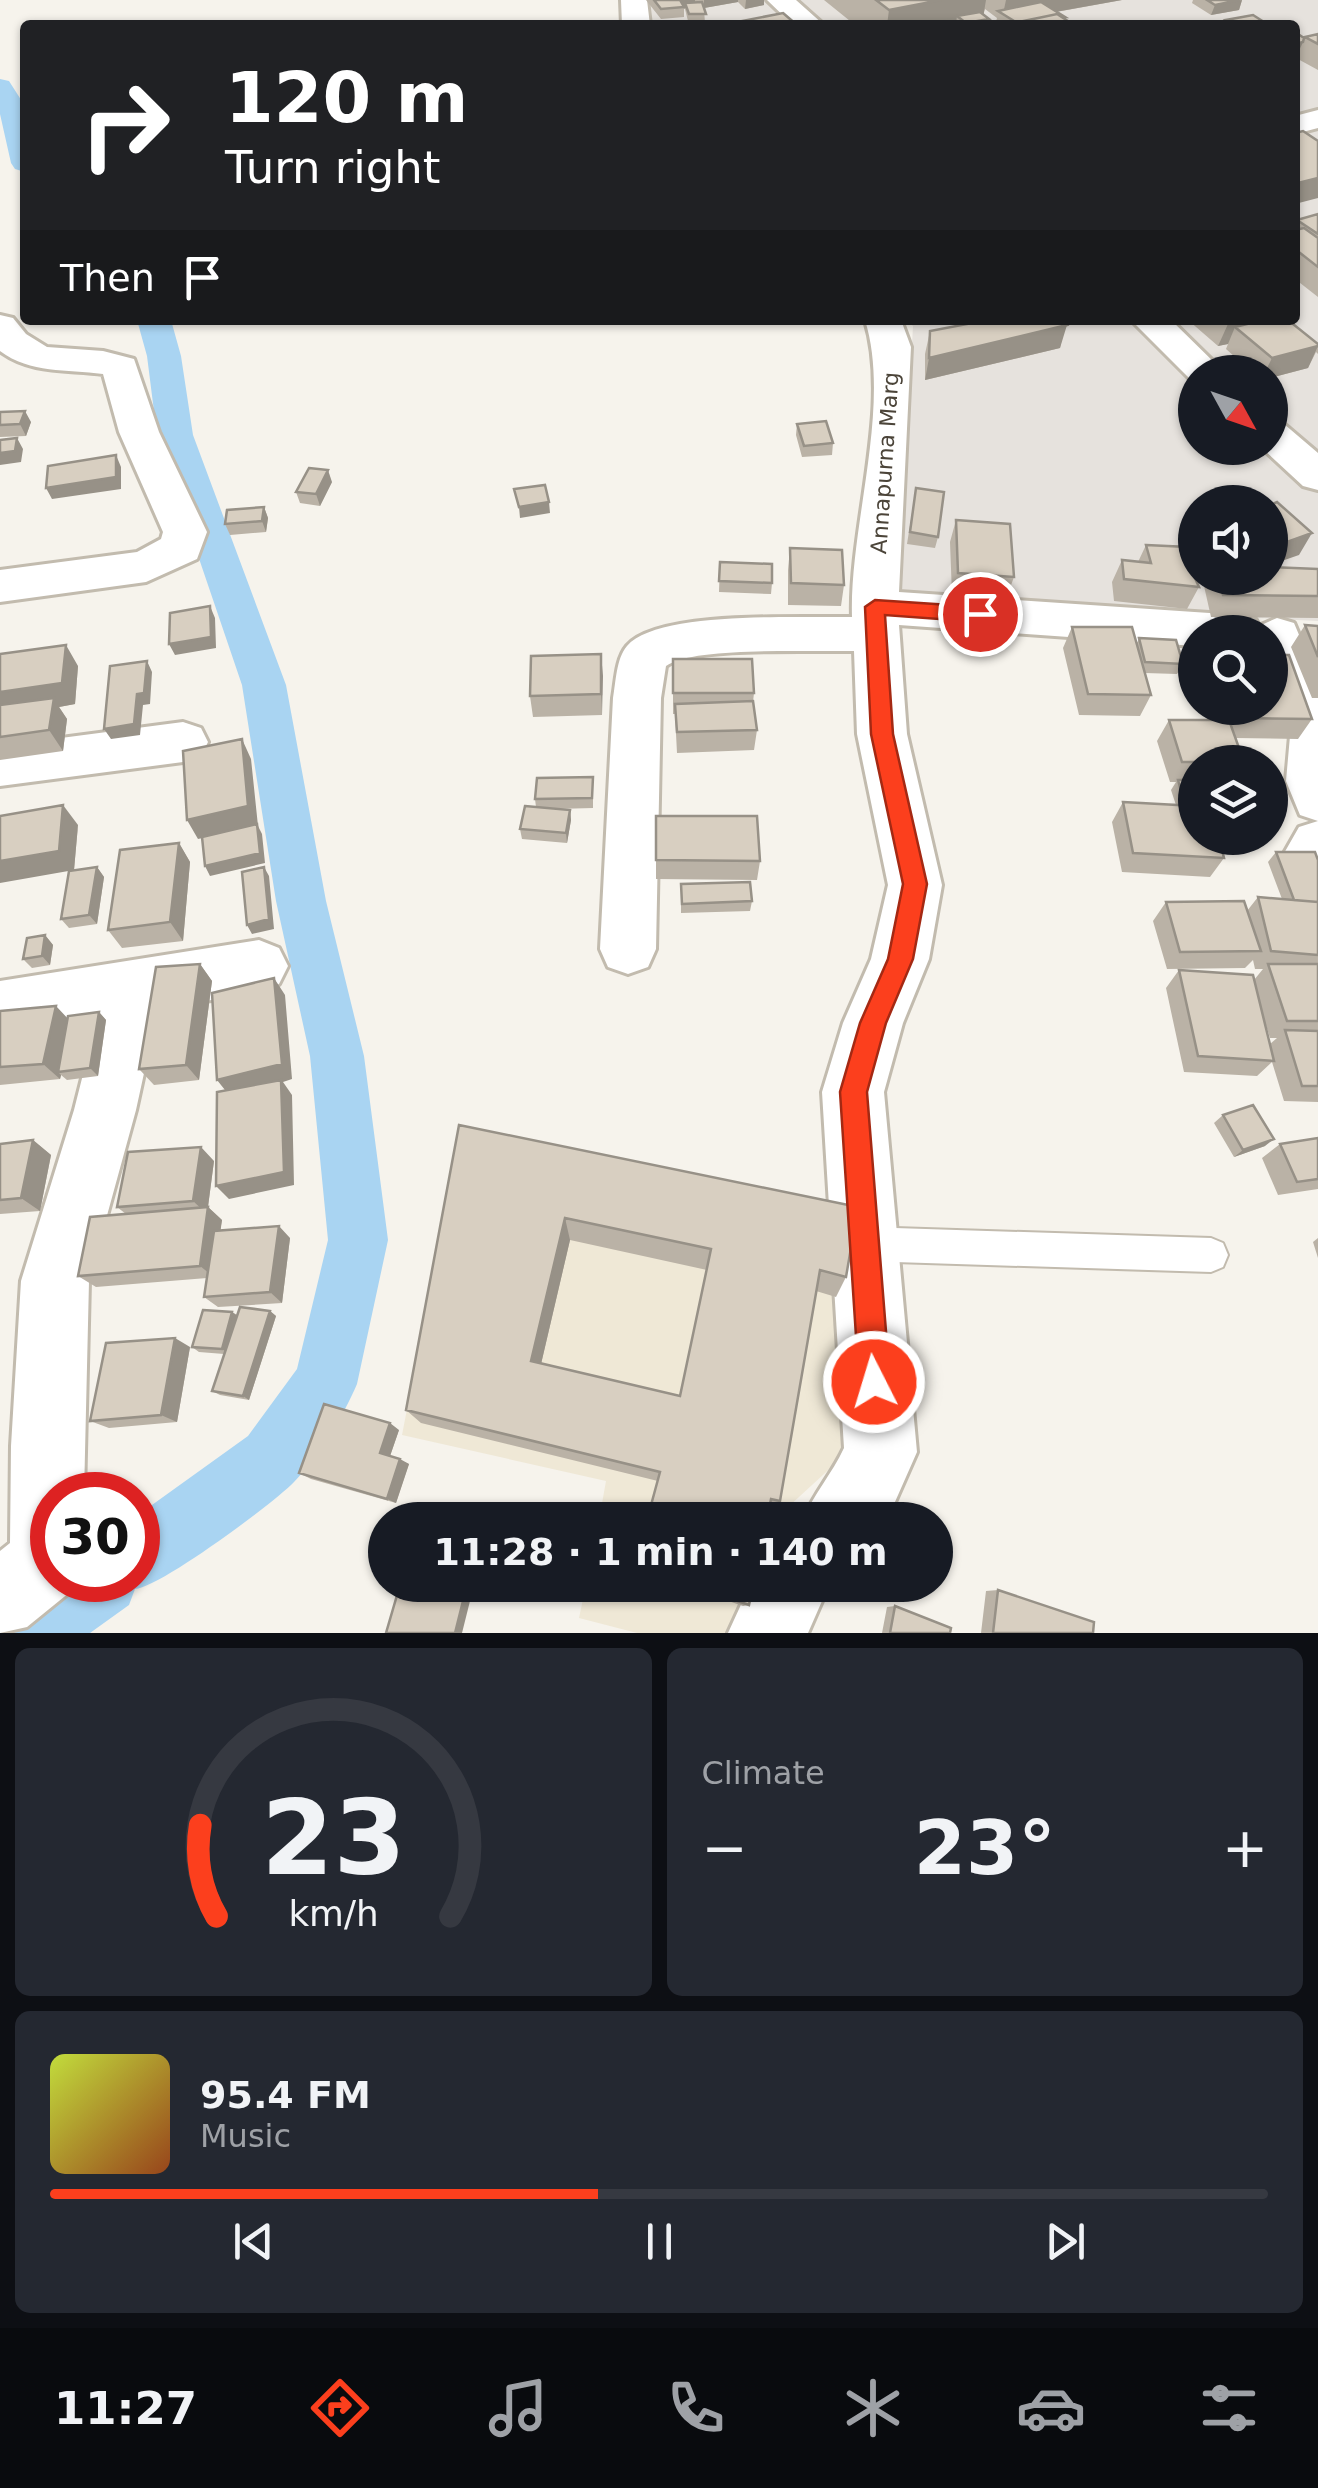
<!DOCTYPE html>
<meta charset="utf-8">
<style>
body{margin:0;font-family:"DejaVu Sans",sans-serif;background:#242831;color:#f1f3f6;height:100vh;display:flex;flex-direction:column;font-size:38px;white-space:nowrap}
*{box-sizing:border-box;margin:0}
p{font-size:32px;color:#9ea1a6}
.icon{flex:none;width:55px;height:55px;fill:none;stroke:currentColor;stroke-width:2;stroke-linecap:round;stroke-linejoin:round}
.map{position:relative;height:1633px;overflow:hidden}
.sheet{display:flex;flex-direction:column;gap:15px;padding:15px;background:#0d0f14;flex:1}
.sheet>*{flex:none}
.hud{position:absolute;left:20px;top:20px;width:1280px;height:305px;border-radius:10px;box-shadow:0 2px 8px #0004;background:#202124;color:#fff;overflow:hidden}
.needle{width:65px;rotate:130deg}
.controls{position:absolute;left:1178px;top:355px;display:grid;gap:20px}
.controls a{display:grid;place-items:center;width:110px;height:110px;border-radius:50%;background:#171b24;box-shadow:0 2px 8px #0004;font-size:50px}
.speed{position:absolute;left:30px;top:1472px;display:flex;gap:20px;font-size:50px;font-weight:700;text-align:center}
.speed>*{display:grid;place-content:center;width:130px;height:130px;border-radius:50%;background:#171b24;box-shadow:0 2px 8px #0004;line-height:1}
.speed .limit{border:15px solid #d22;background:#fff;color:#111}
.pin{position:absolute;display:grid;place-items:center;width:85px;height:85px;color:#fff;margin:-42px;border:5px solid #fff;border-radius:50%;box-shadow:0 2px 10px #0007}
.me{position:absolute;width:110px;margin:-55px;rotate:355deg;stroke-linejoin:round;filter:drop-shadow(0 0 8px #0008)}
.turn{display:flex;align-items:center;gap:35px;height:210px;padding:0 40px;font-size:45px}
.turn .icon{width:130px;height:130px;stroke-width:2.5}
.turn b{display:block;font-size:70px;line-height:85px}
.then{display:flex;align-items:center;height:95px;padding:0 40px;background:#0003;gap:20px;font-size:38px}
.big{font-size:75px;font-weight:700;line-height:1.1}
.sheet .card{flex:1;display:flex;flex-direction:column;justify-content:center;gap:15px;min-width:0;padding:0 35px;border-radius:15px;background:#242831}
.sheet .dial{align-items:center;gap:0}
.dial svg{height:260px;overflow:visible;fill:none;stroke:#363941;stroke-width:7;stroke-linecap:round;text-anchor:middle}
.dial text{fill:#f1f3f6;stroke:none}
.song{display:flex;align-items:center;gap:30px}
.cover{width:120px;height:120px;border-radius:15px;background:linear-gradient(135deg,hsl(70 70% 55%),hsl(20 70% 35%))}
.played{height:10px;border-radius:5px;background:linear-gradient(90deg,#fc3f1d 45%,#363941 45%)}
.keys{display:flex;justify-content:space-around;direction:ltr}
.heat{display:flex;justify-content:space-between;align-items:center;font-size:55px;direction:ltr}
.sheet .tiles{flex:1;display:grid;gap:15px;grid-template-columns:1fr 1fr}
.card:last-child{grid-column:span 2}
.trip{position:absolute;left:368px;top:1502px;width:585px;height:100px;border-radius:50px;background:#171b24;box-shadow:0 2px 8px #0004;font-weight:700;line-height:100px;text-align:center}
.tabs{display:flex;height:160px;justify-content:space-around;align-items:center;background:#090b0e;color:#9ea1a6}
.tabs .icon{width:70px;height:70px}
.tabs .active{color:#fc3f1d}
.tabs b{font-size:45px;color:#f1f3f6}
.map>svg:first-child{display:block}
</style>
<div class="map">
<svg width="1318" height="1633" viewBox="0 0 1318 1633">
<rect width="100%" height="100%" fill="#f6f3ec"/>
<path fill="#e6e2dd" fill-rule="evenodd" d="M638,0H1318V621L898,601L913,326L907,320H1295V25H640ZM1195,372H1270V448H1195ZM1195,502H1270V578H1195Z"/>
<path fill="#efe8d6" d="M461,1129L852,1213L861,1440L787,1508L782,1520H599L606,1481L402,1435Z
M586,1585H756L736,1633H637L579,1618Z"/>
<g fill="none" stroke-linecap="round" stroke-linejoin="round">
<path fill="#a9d4f2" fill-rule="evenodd" d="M0,79L9,81L25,106V172L15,169L11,163L0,114Z
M137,320H171L181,356L193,435L286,685L326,901L364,1056L388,1240L357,1384C343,1417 319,1456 294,1482C274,1503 159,1588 135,1589L129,1605L90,1633H0L6,1608L52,1575V1580H138V1515L248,1436L297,1369L328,1240L310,1056L276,901L242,685L157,435L147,356Z"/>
<g stroke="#c2bbae" stroke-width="4">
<path id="service" d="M864,1227L1211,1238L1223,1243L1228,1255L1223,1267L1211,1272L864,1261L852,1256L847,1244L852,1232Z"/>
</g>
<g stroke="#c2bbae" stroke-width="6">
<path id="minor" d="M621,0H647L650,25H622Z
M767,0H796L824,25H793Z
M1318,110V128L1295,134V116Z
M0,315L13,318L26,334L47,347L103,351L134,359L159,432L207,532L197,559L146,582L0,602V570L137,552L161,539L163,532L119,432L103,374C66,369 31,374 0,351Z
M865,320H901L911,347L899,592L1239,615L1256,620L1259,626L1277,618L1294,623L1318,680V896L1299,889L1283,855L1299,827L1318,821L1300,815L1286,781L1290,736L1270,680V632H1195V646L899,625L907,734L942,885L929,959L903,1023L884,1092L917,1452L887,1520H803C814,1493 832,1474 844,1448L822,1092L843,1023L871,959L888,885L857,734L854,651C816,652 692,646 666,666L661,698L656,949L648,967L628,974L608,967L600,949L613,698C616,682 616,659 627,646C657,610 804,618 852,617C849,526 892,407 865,320Z
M1131,320H1171L1224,372H1195V381L1191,380Z
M1270,420L1284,424L1318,453V490L1303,486L1262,448H1270Z
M183,722L201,728L208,742L201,756L183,762L0,786V746Z
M259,940L279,948L288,966L279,984L259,992L158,1009L136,1110L89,1281L84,1495H52V1580H78L75,1588L27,1627L0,1633V1551L10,1543L11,1446L21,1281L74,1110L97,1019L0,1035V981Z
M750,1585H829L808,1633H728Z"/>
</g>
<use href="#service" fill="#fff" fill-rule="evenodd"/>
<use href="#minor" fill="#fff" fill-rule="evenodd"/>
</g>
<path fill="#bab2a6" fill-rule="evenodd" d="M646,0H764V5L745,9L738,2L704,8L705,24L689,25L685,9H684V17L661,19Z
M824,0H1122L1056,12L1074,25H995L997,18L985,9L983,15L989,19L988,25H855Z
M1193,0H1242L1239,10L1211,15L1192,3Z
M1295,32L1304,38L1318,34V70L1296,58L1298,53L1295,54Z
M1318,214V297L1295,279V223L1297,220Z
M988,320H1077L1065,323L1060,348L925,380V354L930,331Z
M1188,320H1288L1318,344V354L1316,352L1308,368L1270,378V372H1252L1226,349L1228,344L1218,346Z
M0,412L31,422L26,436L0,437Z
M797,424L833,443L832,455L802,457L796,435Z
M332,482L320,506L300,503L296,492Z
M916,488L938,537L935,548L907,544Z
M264,507L268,518L266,532L230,535L225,524Z
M956,520L1014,577L1006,599L952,595L950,542Z
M1146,545L1199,587L1187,609L1114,601L1112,582L1122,560L1138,562Z
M790,548L844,585L841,606L788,605V570Z
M720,562L772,583L771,594L719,592Z
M1318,569V618L1211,617L1204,586L1208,579L1207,578H1270Z
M1305,625L1318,626V698H1312L1291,647Z
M1072,627L1137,644L1139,638L1183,664L1177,674L1145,673L1151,695L1140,716L1079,715L1063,648Z
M0,654L78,666L75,704L59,707L67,719L63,751L0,760Z
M601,654L602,715L533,717L530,696Z
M673,659L754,693L753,702L757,730L754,750L677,753L675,714H673Z
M1219,708H1270L1312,719L1298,739L1235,738L1195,762V838L1224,858L1210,877L1122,872L1112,822L1123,802L1176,805L1171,790L1176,782H1170L1157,741L1169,720H1224Z
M593,788V808L556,809L570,810L571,820L567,843L522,839L520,829L536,807L535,799Z
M656,816L760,861L757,880L656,879Z
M78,825L74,870L97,867L104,877L97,924L69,928L61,919Z
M179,843L190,862L183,941L122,948L108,930Z
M1276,852L1318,860V1102L1284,1101L1272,1062L1257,1076L1184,1072L1166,988L1179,970L1254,980L1263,969H1255L1253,960L1245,968L1167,969L1153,921L1166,902L1247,911L1258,897L1282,899L1268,862ZM1264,1019L1270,1038H1277L1270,1044Z
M681,884L752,901L750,911L681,913Z
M45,935L53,945L50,965L32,968L23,959Z
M200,964L212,981L199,1080L154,1085L139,1069Z
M0,1011L68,1019L99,1012L106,1020L98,1076L67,1080L61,1075L60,1079L0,1085Z
M1223,1115L1265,1146L1234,1157L1214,1123Z
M459,1125L846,1277L836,1297L816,1291L780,1501L772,1509L421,1423L406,1410ZM570,1240L707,1270L680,1396L541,1364Z
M1318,1138V1189L1278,1195L1262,1158L1280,1144Z
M33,1140L51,1155L40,1211L0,1214V1144Z
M214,1161L208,1207L222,1220L220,1231L290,1238L282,1303L218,1307L204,1297L207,1278L96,1287L78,1276L126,1214L117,1207Z
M1318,1238V1258L1313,1242Z
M270,1311L276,1316L249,1400L220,1395L212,1391L224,1354L199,1352L192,1347L232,1312L237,1315Z
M190,1347L177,1422L109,1428L90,1421Z
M399,1430L390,1456L409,1464L396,1503L311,1479L299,1473Z
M682,1585H753L749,1605L743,1606Z
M998,1590L1093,1633H981L986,1591Z
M895,1606L950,1633H882L887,1607Z"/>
<path fill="#979187" d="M680,0H695V8L685,3L684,9Z
M704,0H738V2L704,8Z
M746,0H764V5L745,9Z
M941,0H986L983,18L957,16L956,23L951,25H887L889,10Z
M1006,0H1122L1011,20L1003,14Z
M1242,0L1239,10L1211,15L1215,5Z
M989,19L988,25H966V23Z
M1303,42L1298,53L1295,54V44Z
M1318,178V198L1295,204V191L1298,183Z
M1243,320H1275L1235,327L1228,344L1218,346L1228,324Z
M1067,325L1060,348L925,380L929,358Z
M1318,346L1308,368L1270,378V372H1265L1272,358Z
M25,411L31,422L26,436L20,424Z
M17,438L23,449L21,462L0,465V453Z
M116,455L121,467V489L52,499L46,488Z
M328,470L332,482L320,506L316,494Z
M549,502L550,513L520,518L519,507Z
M264,507L268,518L266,532L262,521Z
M1312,533L1299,555L1270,565V548Z
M210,606L215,618L216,648L175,655L169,644Z
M66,645L78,666L75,704L59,707L67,719L63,751L49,730L0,716V692Z
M601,654L603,676L602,715L601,694Z
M147,661L152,672L150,704L143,705L140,735L111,739L104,729L137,694Z
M242,739L251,759L258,826L262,834L265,863L210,876L205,866L257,826L198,839L187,820Z
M63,805L78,825L74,870L0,883V861Z
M570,810L571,820L567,843L566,833Z
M179,843L190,862L183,941L170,922Z
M97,867L104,877L97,924L89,915Z
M264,867L269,876L274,929L252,934L247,925Z
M45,935L53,945L50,965L42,956Z
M200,964L212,981L199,1080L186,1065Z
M274,978L285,995L292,1079L283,1082L292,1095L294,1185L229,1199L216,1186L229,1095L217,1080Z
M56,1006L72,1023L58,1072L61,1075L60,1079L43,1064Z
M99,1012L106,1020L98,1076L90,1068Z
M1274,1139L1265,1146L1234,1157L1243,1150Z
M33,1140L51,1155L40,1211L21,1198Z
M201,1147L214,1161L207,1214L193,1201Z
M208,1207L222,1220L214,1277L200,1266Z
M565,1218L570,1240L538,1377L531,1361Z
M279,1226L290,1238L282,1303L270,1292Z
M270,1311L276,1316L249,1400L243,1396Z
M232,1312L239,1317L229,1354L222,1349Z
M175,1338L190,1347L177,1422L161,1415Z
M390,1423L399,1430L389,1459L380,1453Z
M400,1459L409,1464L396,1503L387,1499Z
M467,1585H474L462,1633H455Z"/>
<path fill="#d8cfc1" stroke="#979187" stroke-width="2.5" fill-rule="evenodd" d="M654,0H680L684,7L661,9Z
M876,0H941L889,10Z
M1207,0H1240L1215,5Z
M702,2L706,14H689L685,3Z
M1041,2L1065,17H1063L1057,14L1019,22V24L998,11Z
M980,12L989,19L966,23L957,16Z
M783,13L797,25H734L732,23Z
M1057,14L1074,25H1024L1019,22Z
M1253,15L1264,22L1248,25H1234L1226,20Z
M953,19L962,25H922Z
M1295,32L1304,38L1303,42L1295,44Z
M1318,34V44L1305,37Z
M1303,131L1318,141V178L1298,183L1295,181V133Z
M1318,214V234L1297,220Z
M1304,228L1318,238V267L1295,249V230Z
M988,320H1062L1067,325L929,358L930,331Z
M1223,320H1243L1228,324Z
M1263,320H1288L1318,344V346L1272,358L1235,327Z
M25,411L20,424L0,425V412Z
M826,421L833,443L804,446L797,424Z
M17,438L15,451L0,453V440Z
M116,455V477L46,488L48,466Z
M309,468L328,470L316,494L296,492Z
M545,485L549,502L519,507L514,489Z
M916,488L944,492L938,537L910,532Z
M1277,502L1312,533L1270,548V505Z
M264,507L262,521L225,524L227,510Z
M956,520L1010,524L1014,577L958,573Z
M1146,545L1188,547L1195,578L1199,587L1124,579L1122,560L1151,563Z
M790,548L842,550L844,585L791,583Z
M720,562L772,564V583L719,581Z
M1270,567L1318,569V596L1223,595L1218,578H1270Z
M210,606L211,637L169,644L170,613Z
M1305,625L1318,626V657Z
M1072,627H1132L1151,695L1088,694Z
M1139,638L1176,640L1183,664L1145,662Z
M66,645L62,683L0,692V654Z
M601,654V694L530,696L531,656Z
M1270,655H1289L1312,719L1243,718L1239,708H1270Z
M673,659H752L754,693H673Z
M147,661L144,693L137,694L134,724L104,729L110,666Z
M54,698L49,730L0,737V705Z
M753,701L757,730L677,732L675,704Z
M1169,720H1229L1244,762H1182Z
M242,739L248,806L187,820L183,751Z
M593,777L592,798L535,799L537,778Z
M1178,780H1195V806L1185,805Z
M1123,802L1195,806V838H1219L1224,858L1133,853Z
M63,805L59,851L0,861V816Z
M525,806L570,810L566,833L520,829Z
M656,816H757L760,861L656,860Z
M257,824L260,853L205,866L202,837Z
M179,843L170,922L108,930L120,850Z
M1276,852H1315L1318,860V902L1294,900Z
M97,867L89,915L61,919L69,871Z
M264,867L269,919L247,925L242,872Z
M750,882L752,901L682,904L681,884Z
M1258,897L1318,902V955L1271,951Z
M1244,901L1261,951L1180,952L1166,902Z
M45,935L42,956L23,959L27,938Z
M200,964L186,1065L139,1069L156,967Z
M1268,964H1318V1021H1287Z
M1179,970L1253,975L1274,1061L1198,1056Z
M274,978L282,1064L217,1080L212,993Z
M56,1006L43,1064L0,1067V1011Z
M99,1012L90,1068L58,1072L68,1016Z
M1285,1030L1318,1031V1086H1302Z
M281,1080L284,1172L216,1186L217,1092Z
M1253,1105L1274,1139L1243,1150L1223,1115Z
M459,1125L858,1207L846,1277L820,1270L780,1501L771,1499L767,1520H647L660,1472L406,1410ZM565,1218L711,1249L680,1396L531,1361Z
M1318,1138V1179L1297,1182L1280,1144Z
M33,1140L21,1198L0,1200V1144Z
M201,1147L193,1201L117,1207L128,1152Z
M208,1207L200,1266L78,1276L90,1217Z
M279,1226L270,1292L204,1297L214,1231Z
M240,1307L270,1311L243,1396L212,1391Z
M203,1310L232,1312L222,1349L192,1347Z
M175,1338L161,1415L90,1421L106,1343Z
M324,1404L390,1423L380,1453L400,1459L387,1499L299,1473Z
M400,1585H467L455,1633H386Z
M693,1585H753L749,1605Z
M998,1590L1094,1622L1093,1633H993Z
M895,1606L951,1628L950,1633H890Z"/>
<path fill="#fc3f1d" stroke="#a42913" stroke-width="2.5" d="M875,600L980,607L990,614L980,622L885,615L893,734L927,884L913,959L886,1023L867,1092L890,1382L885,1393L874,1397L864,1393L859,1382L840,1092L860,1023L888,959L903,884L871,734L865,607Z"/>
<g text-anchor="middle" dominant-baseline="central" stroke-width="10" stroke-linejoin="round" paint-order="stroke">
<g font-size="22" fill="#4b4439" stroke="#fff">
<text transform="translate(885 463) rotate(-86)">Annapurna Marg</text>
</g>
</g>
</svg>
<div class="controls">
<a><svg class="needle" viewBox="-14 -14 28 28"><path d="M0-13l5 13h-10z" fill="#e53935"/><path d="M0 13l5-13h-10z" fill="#9ea1a6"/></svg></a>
<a><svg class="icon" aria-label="sound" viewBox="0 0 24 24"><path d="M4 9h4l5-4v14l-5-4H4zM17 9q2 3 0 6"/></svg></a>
<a><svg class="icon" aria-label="search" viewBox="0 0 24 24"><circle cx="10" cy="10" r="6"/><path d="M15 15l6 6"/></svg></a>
<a><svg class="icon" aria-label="layers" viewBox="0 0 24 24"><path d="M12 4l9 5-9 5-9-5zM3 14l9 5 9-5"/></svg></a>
</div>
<div class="speed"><div class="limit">30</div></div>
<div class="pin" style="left:980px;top:614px;background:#d93025"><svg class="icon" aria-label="arrive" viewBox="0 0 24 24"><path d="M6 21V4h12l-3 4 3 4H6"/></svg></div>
<svg class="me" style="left:874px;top:1382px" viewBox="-20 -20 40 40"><circle r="17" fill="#fc3f1d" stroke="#fff" stroke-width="3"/><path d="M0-11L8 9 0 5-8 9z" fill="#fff"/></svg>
<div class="trip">11:28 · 1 min · 140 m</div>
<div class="hud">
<div class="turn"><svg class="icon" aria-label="right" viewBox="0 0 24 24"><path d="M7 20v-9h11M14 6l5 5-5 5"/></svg><div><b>120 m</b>Turn right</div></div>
<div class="then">Then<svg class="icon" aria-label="arrive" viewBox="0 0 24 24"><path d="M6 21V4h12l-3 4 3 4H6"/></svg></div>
</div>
</div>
<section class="sheet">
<div class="tiles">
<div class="card dial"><svg viewBox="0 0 100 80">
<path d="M14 69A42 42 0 1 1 86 69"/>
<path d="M14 69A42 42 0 0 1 9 41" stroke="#fc3f1d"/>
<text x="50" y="56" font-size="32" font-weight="700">23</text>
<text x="50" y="72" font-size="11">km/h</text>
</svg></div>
<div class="card"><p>Climate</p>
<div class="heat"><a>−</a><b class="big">23°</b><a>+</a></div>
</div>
<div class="card">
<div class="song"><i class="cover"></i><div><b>95.4 FM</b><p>Music</p></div></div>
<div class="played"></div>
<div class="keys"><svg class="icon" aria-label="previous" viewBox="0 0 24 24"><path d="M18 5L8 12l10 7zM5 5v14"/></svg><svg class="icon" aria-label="pause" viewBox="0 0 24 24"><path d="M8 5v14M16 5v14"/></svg><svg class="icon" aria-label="next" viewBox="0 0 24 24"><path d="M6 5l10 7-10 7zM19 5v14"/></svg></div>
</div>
</div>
</section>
<nav class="tabs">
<b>11:27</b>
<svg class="icon active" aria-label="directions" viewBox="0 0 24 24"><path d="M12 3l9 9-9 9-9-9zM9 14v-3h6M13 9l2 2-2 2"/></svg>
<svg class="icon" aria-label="music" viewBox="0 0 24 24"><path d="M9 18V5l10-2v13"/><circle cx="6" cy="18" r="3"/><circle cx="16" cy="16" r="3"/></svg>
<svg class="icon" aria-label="phone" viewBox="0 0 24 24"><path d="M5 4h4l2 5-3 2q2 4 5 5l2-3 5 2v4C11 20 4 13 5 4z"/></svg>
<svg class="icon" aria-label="climate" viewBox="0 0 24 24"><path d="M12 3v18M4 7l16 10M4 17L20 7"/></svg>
<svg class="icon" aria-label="car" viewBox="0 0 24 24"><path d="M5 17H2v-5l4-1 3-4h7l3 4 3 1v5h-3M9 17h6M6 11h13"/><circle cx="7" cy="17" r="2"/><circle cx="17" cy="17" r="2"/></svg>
<svg class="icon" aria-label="filters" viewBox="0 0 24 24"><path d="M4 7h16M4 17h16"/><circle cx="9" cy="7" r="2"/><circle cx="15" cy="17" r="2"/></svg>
</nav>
